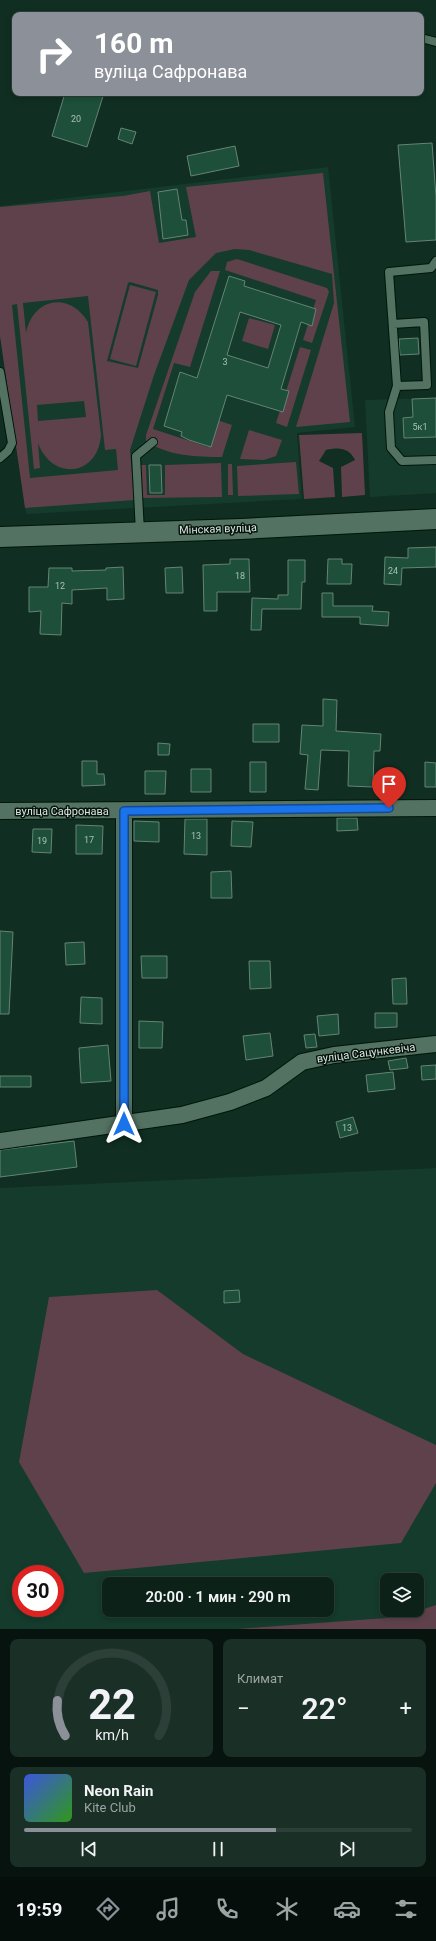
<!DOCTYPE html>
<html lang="ru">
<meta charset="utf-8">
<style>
body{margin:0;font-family:Roboto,sans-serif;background:#1a2f26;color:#f1f3f6;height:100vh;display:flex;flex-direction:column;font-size:15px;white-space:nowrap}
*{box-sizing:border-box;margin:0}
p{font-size:13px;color:#9aa4a2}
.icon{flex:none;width:22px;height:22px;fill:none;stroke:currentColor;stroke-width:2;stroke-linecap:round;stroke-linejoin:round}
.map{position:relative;height:1629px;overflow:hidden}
.drawer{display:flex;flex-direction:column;gap:10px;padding:10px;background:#07130e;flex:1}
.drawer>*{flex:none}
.banner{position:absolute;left:12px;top:12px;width:412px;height:84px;border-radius:8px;box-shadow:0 2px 6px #0003,0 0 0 1px #2c3f38;background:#8c9099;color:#fff;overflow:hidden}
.buttons{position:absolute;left:380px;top:1573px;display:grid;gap:8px}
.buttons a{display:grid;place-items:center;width:44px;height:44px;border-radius:8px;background:#0c2219;box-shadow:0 2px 6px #0003,0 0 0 1px #2c3f38;font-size:20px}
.speed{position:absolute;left:12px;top:1565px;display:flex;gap:8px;font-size:20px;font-weight:700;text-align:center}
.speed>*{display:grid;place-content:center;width:52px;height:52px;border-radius:50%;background:#0c2219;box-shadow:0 2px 6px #0003,0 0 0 1px #2c3f38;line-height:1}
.speed .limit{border:6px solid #d22;background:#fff;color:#111}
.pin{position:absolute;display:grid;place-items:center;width:34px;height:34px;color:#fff;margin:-41px -17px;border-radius:50% 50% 50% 0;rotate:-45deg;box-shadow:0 0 4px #0007}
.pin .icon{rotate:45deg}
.me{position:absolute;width:44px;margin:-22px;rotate:0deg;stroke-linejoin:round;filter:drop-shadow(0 0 3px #0008)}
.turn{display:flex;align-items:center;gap:14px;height:84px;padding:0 16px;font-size:18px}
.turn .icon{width:52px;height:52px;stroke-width:2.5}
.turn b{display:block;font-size:28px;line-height:34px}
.big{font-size:30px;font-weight:600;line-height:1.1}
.drawer .widget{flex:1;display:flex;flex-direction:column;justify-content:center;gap:6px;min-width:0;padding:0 14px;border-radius:8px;background:#1a2f26}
.drawer .dial{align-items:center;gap:0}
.dial svg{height:104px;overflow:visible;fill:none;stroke:#2c3f38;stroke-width:7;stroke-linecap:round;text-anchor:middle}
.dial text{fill:#f1f3f6;stroke:none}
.song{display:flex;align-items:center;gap:12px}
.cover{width:48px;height:48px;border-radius:6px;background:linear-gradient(135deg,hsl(230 70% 55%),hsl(110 70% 35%))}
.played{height:4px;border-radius:2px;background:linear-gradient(90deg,#8c9099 65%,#2c3f38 65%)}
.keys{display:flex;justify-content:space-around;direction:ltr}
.heat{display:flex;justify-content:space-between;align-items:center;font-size:22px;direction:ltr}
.drawer .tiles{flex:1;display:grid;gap:10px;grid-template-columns:1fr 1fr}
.widget:last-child{grid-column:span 2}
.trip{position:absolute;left:102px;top:1577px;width:232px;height:40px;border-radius:8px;background:#0c2219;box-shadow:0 2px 6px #0003,0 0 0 1px #2c3f38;font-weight:600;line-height:40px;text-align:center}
.dock{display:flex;height:64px;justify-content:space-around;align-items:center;background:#050e0a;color:#9aa4a2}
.dock .icon{width:28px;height:28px}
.dock .active{color:#8c9099}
.dock b{font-size:18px;color:#f1f3f6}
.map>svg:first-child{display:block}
</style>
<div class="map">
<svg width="436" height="1629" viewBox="0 0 436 1629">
<rect width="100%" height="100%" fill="#102e21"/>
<path fill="#143b2b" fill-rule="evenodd" d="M328,167L355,427L297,433L302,499L26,514L0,336V206Z
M436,398V493L370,497L365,400Z
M436,1168V1629H0V1188ZM21,1574H55V1608H21ZM387,1580H417V1610H387ZM109,1584H327V1610H109Z"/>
<path fill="#5f414c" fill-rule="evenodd" d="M323,173L350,422L296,427L334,303L332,274L249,250L235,249L216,253L189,280L154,375L130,450L134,500L25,508L0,336V207L123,196L150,191L159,243L196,237L186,187ZM130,282L158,290V295L138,368L107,361L128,283ZM88,296L105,450L116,449L118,470L30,478L12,305L17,304L34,469L40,468L38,443C52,481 98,477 101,435L88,322C69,291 33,298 26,333L23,303ZM84,401L86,417L38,421L37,405Z
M237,259L327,288L329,292L312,343L303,340L316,300L225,270L227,262Z
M211,271H220L190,367L174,363L153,429L208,447L217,420L232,425L222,457C197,457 167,456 146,441V435L195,292Z
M130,285L156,292L136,366L110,359Z
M249,318L275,325L268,349L242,341Z
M300,347L311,350L287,427L276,423Z
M249,430L282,440L276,456L264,460L240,459Z
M362,433L365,495L342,497L341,467L355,460C349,448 339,447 326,450L319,461L333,468L335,497L304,499L299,435Z
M296,462L299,494L238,496L237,466Z
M221,463L222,497L142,498L141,465H146L147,495H165V465Z
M228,464H232L233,495H228Z
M157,1290L243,1354L436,1445V1483L401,1543L84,1573L19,1462L49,1297Z
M436,1605V1629H237L400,1617Z"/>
<path fill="#1d4f3a" stroke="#658474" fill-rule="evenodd" d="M65,93H104L87,147L52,136Z
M121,128L136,132L132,144L118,139Z
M432,143L436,197V240L406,242L398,145Z
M235,146L239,166L191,176L187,156Z
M177,189L182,220H186L188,235L163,239L158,192Z
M229,276L245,281L244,286L316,309L312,326L301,322L281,389L289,391L283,412L227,395L211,447L189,440L181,436L182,432L164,426L180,372L197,378ZM240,312L281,325L268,368L227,355Z
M418,338L419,354L400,355L399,339Z
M436,398V437L404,438L403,418L413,417L412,399Z
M149,465H161L162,493H150Z
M436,547V567L402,568L401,585L384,584L385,557L408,558V548Z
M230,559H249L250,592H217V611H204L203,565L230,564Z
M328,559H342V564H352L351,584H327Z
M288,560H305V582H302L301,609H262L261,630H251L252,598L278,599V595H288Z
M123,567L124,599L107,600V588L72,590V604L62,603L61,635L40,634L41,611L29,612V587H48L49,568H72V571L106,570V568Z
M182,567L183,593H166L165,568Z
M322,593H333V606H373L372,611L389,612L388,626L360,624V617H322Z
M323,699L337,700L336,731L381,734L380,751H374L373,787L348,786L349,751L321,750L318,790L305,789L308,755L300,754L302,725L323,726Z
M253,724H279V742H253Z
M158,743L170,744L169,755H158Z
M82,761H97V774H104L105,785L82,786Z
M250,762H266V792H250Z
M425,762L436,763V787H425Z
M191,769H211V792H191Z
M145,771H166L165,794H145Z
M337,818H357L358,830L337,831Z
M185,819H207V855L184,854Z
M134,821L159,822V842L134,841Z
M232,821L253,822L251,847L231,846Z
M76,825L103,826L102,854H76Z
M33,829H52L51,853L32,852Z
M231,871L232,898H211V872Z
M0,931L13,932L9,1014H0Z
M84,942L85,964L66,965L65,943Z
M141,956H167V978H142Z
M249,961H270L271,988L250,989Z
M406,978L407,1004H393L392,979Z
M81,997L102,998V1024L80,1023Z
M375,1013H397V1027L375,1028Z
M338,1014L339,1034L319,1036L317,1016Z
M139,1021L163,1022L162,1048H139Z
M270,1033L273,1056L246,1060L243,1036Z
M315,1034L317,1047L306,1048L304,1035Z
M108,1045L111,1081L81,1083L79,1048Z
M406,1058L408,1068L390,1070L388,1061Z
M436,1065V1079L422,1080L421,1066Z
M393,1072L395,1089L368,1092L366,1075Z
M0,1076H31V1087H0Z
M353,1117L358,1133L340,1138L336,1122Z
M74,1141L77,1167L0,1177V1150Z
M239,1290L240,1302L224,1303V1291Z"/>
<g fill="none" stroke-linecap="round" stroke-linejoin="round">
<g stroke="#00160a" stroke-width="10">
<path id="service" d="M421,38L436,42
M393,324L424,322L427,385L397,386L389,412L391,448L402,461L436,460
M0,372L12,443L8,451L0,458
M397,386L389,272L431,268L436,261
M140,532L136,456L153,442"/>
</g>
<g stroke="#00160a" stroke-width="18">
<path id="minor" d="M0,811L436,808
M124,811V1124
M0,1141L182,1115L230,1102L266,1088L302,1062L334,1055L436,1044"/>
</g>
<g stroke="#00160a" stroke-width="22">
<path id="tertiary" d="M0,537L241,529L436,519"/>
</g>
<use href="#service" stroke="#537262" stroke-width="8"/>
<use href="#minor" stroke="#537262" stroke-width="16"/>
<use href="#tertiary" stroke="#537262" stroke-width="20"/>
</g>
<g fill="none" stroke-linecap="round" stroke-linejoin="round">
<g stroke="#114b97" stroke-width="10">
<path id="route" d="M124,1124V811L389,808"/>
</g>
<use href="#route" stroke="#1a73e8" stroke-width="7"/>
</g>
<g text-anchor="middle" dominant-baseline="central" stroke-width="3" stroke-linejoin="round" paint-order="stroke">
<g font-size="9" fill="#a8c1b5">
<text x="76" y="119">20</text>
<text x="225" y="362">3</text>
<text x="420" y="427">5к1</text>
<text x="393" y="571">24</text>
<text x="240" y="576">18</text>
<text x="60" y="586">12</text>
<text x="196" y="836">13</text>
<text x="89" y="840">17</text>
<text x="42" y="841">19</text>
<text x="347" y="1128">13</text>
</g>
<g font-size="11" fill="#d6e7de" stroke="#07130d">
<text transform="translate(218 529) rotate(-2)">Мінская вуліца</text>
<text x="62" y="811">вуліца Сафронава</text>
<text transform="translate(366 1053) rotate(-7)">вуліца Сацункевіча</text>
</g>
</g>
</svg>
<div class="buttons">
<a><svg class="icon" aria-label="layers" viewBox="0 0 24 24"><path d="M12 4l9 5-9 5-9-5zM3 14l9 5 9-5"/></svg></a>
</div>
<div class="speed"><div class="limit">30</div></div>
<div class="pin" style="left:389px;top:808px;background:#d93025"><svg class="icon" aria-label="arrive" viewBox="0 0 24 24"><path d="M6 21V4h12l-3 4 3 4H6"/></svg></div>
<svg class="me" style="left:124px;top:1124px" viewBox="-20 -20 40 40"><path d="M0-17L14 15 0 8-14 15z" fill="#1a73e8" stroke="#fff" stroke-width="4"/></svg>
<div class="trip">20:00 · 1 мин · 290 m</div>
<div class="banner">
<div class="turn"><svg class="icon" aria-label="right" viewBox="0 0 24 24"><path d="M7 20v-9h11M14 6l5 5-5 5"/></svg><div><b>160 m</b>вуліца Сафронава</div></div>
</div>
</div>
<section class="drawer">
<div class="tiles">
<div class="widget dial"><svg viewBox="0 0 100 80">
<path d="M14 69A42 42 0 1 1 86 69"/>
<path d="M14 69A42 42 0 0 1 8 42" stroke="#8c9099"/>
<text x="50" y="56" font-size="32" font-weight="700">22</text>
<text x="50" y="72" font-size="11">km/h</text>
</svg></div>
<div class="widget"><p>Климат</p>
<div class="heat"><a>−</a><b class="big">22°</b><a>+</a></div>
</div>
<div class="widget">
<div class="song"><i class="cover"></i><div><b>Neon Rain</b><p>Kite Club</p></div></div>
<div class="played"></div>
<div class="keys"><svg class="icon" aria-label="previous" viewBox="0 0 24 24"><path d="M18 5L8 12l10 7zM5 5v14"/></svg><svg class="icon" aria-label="pause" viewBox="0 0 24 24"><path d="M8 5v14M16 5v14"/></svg><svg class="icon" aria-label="next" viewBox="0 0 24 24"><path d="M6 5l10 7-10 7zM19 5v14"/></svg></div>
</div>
</div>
</section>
<nav class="dock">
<b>19:59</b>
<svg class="icon active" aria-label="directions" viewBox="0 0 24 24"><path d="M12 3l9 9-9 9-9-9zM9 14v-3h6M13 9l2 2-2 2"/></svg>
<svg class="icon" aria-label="music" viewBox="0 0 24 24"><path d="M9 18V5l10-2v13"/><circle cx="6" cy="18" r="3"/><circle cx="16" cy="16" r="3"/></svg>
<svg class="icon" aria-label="phone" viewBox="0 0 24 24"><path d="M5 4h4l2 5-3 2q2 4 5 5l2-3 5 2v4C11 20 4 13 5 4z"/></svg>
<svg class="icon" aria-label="climate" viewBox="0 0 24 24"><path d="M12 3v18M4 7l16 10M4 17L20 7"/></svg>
<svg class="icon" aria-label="car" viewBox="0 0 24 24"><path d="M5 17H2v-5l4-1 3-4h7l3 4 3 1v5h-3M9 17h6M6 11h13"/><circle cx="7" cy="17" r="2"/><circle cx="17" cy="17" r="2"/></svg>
<svg class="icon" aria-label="filters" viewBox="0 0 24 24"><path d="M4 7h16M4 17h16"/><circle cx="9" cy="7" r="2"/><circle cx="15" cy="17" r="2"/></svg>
</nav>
